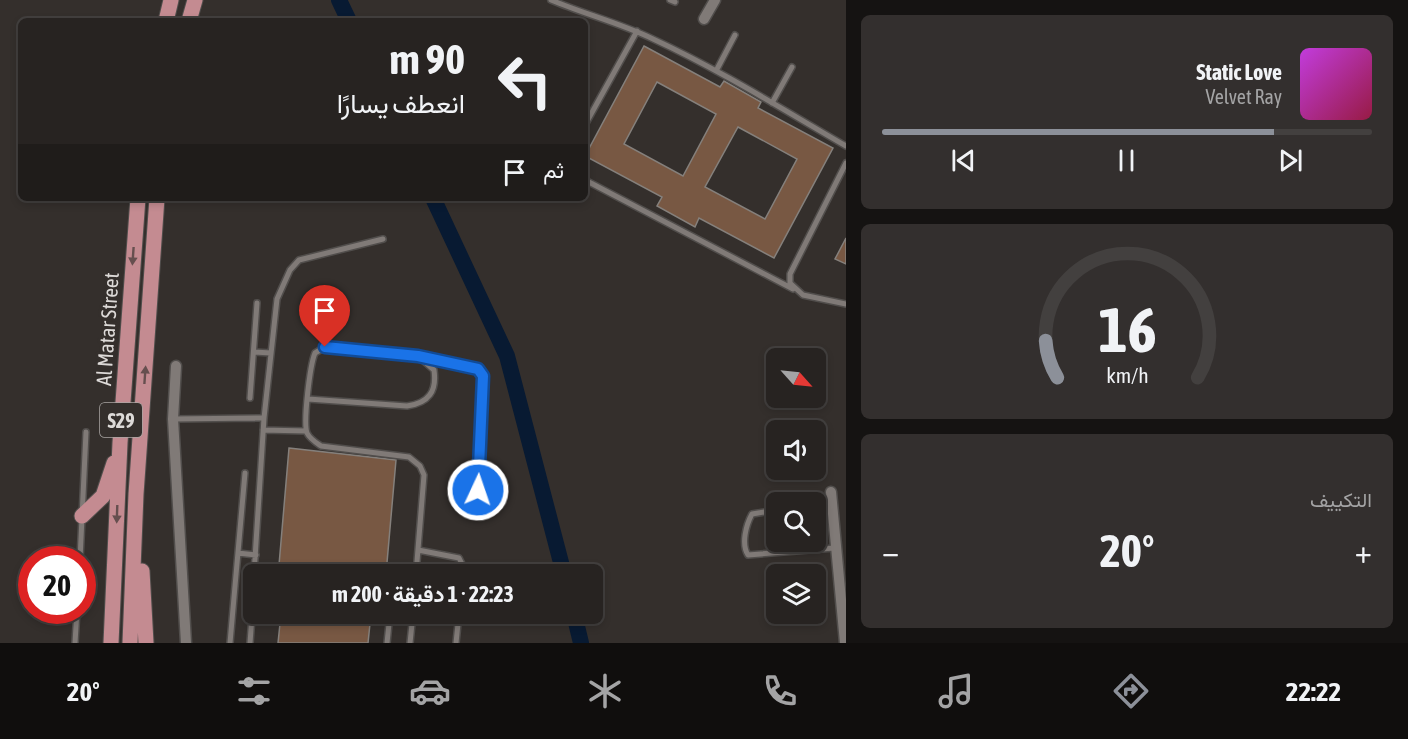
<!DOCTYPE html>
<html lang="ar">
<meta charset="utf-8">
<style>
body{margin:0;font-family:"Asap Condensed",Vazirmatn,sans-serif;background:#332f2e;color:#f1f3f6;direction:rtl;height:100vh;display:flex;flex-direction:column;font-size:22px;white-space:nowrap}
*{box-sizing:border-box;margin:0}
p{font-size:20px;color:#a4a4a5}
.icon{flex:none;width:33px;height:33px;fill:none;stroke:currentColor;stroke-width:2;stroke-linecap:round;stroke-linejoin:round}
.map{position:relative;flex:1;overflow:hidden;direction:ltr}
.drawer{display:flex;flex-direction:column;gap:15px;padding:15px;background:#151312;width:562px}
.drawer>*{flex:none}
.banner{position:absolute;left:18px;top:18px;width:570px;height:183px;border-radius:9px;box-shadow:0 3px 9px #0003,0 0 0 2px #43403f;direction:rtl;background:#272321;color:#f1f3f6;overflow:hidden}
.needle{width:39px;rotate:117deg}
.fabs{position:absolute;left:766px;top:348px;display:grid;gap:12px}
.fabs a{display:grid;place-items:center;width:60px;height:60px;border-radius:9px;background:#272321;box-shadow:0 3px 9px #0003,0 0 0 2px #43403f;font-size:30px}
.speed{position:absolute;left:18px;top:546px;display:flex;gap:12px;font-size:30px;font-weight:700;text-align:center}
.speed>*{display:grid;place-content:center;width:78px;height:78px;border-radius:50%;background:#272321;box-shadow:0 3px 9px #0003,0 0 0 2px #43403f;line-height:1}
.speed .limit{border:9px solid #d22;background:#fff;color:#111}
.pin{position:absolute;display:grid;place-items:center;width:51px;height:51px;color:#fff;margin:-62px -26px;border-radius:50% 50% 50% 0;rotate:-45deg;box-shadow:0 0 6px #0007}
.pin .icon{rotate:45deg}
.me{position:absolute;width:66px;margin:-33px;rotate:3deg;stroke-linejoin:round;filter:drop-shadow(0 0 4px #0008)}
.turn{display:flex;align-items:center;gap:21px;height:126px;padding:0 24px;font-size:27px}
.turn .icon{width:78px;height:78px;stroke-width:2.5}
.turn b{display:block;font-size:42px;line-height:51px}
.then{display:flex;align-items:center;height:57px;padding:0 24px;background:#0003;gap:12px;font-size:22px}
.big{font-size:45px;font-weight:700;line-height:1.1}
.drawer .tile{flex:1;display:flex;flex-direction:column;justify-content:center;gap:9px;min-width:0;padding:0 21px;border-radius:9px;background:#332f2e}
.drawer .dial{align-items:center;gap:0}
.dial svg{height:156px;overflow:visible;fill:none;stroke:#43403f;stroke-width:7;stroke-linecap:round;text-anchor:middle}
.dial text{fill:#f1f3f6;stroke:none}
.song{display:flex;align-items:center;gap:18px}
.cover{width:72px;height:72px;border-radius:9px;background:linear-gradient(135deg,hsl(290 70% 55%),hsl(340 70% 35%))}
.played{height:6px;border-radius:3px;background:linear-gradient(90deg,#8c9099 80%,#43403f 80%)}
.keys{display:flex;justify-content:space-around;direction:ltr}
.heat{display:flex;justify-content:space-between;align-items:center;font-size:33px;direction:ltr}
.trip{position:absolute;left:243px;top:564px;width:360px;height:60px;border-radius:9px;background:#272321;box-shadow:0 3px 9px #0003,0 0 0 2px #43403f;font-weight:700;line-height:60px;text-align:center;direction:rtl}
.menu{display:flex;height:96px;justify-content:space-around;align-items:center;background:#100e0d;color:#a4a4a5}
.menu .icon{width:42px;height:42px}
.menu .selected{color:#8c9099}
.menu b{font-size:27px;color:#f1f3f6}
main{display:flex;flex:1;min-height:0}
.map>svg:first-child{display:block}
</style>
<main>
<section class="drawer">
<div class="tile">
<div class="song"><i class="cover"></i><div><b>Static Love</b><p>Velvet Ray</p></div></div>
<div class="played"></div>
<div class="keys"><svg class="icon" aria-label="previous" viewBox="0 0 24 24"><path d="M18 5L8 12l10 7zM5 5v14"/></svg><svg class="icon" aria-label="pause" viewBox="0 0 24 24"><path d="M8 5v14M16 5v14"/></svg><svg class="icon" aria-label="next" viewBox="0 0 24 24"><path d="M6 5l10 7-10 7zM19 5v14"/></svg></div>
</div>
<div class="tile dial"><svg viewBox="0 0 100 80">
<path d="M14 69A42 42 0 1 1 86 69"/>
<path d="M14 69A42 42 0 0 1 8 50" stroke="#8c9099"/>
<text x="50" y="56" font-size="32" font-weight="700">16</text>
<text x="50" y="72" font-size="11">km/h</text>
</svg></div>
<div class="tile"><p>التكييف</p>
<div class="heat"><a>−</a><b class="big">20°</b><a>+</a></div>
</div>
</section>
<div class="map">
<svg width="846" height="643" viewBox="0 0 846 643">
<rect width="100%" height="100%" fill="#342f2c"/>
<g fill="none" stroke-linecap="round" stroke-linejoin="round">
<path stroke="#081a32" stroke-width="16" d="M339,0L349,21
M433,198L507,356L564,574
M574,614L581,643"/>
</g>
<path fill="#785843" stroke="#85807c" stroke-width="1.5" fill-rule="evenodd" d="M644,46L720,87L724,81L761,102L758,108L833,148L774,258L699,218L695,227L657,206L662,197L585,156ZM657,82L716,114L683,176L624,144ZM738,127L797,159L765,219L705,187Z
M846,238V264L835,259Z
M289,448L396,460L386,574H284L285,566L279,565Z
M281,614H371L368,643H278Z"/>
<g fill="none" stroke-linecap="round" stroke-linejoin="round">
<g stroke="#514e4c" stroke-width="8">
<path id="service" d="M551,0C584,14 620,23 653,39C720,70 782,109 846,146
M670,0L675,2
M716,71L735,35
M772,103L792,67
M585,125L637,31
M846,163L790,274V283L803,295L846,304
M585,180L793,289
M254,352L271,353
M423,357L470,365L483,376L478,490
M250,398L257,303
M308,399L407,406C429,403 437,391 434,370L418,356L325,347L315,353C310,365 303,422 307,433C310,439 315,442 321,446L409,457L420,466L424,475L416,574
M173,419L264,418
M263,430L306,431
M816,507L832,505
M777,510L752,514C746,525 741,544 748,555L834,548
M418,550L459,558L463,566L462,574
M238,553L256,555
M80,560L86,432
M254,574L264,418L277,299L290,270L299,260L383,239
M75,643L77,610
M230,643L245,473
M250,643L254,590
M387,643L390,614
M410,643L413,614
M456,643L459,614"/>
</g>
<g stroke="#514e4c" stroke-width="13">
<path id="minor" d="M704,19L715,0
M176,366L173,419L186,643
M831,492L845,643"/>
</g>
<g stroke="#514e4c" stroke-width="17">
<path id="primary" d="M166,21L171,0
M189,21L195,0
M82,516L103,496L114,463
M142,571L146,643
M111,643L120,443L138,198
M130,643L136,494L157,198"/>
</g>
<use href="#service" stroke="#807a77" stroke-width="5"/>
<use href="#minor" stroke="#807a77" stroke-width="10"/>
<use href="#primary" stroke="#c48b91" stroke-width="15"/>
</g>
<defs><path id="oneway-solid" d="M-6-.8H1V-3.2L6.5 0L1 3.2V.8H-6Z" transform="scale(1.5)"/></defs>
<g fill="#664f4f">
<use href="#oneway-solid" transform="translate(133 256) rotate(94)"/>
<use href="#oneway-solid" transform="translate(145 375) rotate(-86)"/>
<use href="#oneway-solid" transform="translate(117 514) rotate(92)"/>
</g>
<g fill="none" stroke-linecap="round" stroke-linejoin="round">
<g stroke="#114b97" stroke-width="15">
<path id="route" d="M325,347L418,356L478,369L483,376L478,490"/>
</g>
<use href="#route" stroke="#1a73e8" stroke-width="10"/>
</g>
<g text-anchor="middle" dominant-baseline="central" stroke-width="6" stroke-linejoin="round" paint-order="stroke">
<rect fill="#342f2c" stroke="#aaa7a4" stroke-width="1.5" x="100" y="403" width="42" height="34" rx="4.5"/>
<g font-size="20" font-weight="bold" fill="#dddad8">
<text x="121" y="420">S29</text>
</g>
<g font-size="21" fill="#dddad8" stroke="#342f2c">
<text transform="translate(107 329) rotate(-86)">Al Matar Street</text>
</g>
</g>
</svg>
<div class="fabs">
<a><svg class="needle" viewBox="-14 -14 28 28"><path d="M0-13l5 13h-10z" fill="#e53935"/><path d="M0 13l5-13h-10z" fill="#a4a4a5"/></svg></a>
<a><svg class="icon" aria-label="sound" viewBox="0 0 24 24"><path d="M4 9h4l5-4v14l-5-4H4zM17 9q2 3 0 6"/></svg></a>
<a><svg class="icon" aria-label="search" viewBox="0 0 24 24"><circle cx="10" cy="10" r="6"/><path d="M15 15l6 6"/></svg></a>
<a><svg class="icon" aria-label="layers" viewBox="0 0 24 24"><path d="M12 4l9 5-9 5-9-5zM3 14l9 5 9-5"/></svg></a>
</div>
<div class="speed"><div class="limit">20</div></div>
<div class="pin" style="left:325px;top:347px;background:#d93025"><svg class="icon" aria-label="arrive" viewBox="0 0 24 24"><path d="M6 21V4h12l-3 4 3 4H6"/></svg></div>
<svg class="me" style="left:478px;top:490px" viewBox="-20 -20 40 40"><circle r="17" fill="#1a73e8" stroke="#fff" stroke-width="3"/><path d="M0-11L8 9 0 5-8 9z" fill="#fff"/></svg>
<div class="trip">22:23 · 1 دقيقة · 200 m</div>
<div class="banner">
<div class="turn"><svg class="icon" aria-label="left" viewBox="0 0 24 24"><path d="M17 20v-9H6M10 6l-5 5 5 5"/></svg><div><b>90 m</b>انعطف يسارًا</div></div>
<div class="then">ثم<svg class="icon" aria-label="arrive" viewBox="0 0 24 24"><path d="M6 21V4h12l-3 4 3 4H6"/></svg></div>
</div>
</div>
</main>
<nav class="menu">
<b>22:22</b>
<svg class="icon selected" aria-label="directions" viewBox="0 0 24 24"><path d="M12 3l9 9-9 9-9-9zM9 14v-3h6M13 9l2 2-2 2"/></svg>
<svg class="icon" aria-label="music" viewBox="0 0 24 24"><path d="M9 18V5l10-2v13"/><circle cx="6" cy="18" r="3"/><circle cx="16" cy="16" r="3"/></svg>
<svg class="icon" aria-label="phone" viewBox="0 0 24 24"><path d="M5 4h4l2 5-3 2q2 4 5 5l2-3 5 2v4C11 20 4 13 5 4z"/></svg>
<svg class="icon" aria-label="climate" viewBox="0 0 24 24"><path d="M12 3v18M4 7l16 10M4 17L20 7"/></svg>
<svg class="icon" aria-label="car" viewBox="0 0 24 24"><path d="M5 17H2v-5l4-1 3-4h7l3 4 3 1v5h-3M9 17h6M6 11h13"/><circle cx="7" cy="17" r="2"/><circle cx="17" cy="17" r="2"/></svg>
<svg class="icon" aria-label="filters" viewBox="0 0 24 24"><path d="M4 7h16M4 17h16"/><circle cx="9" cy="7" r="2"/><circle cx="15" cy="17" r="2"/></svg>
<b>20°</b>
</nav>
